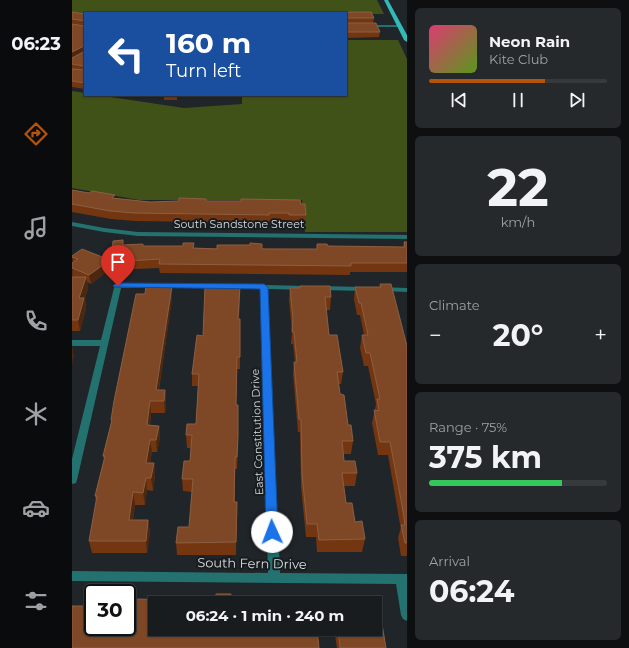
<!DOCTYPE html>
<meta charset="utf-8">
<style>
body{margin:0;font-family:Montserrat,sans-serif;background:#25292c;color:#f1f3f6;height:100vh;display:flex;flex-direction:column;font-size:15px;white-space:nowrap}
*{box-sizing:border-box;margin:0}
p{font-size:13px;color:#9fa1a4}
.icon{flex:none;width:22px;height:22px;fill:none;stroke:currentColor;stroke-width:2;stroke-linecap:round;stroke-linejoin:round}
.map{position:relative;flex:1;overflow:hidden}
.panel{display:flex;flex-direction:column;gap:8px;padding:8px;background:#0d0f11;width:222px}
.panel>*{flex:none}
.hud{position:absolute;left:12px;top:12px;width:263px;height:84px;border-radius:0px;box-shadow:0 1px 3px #0004,0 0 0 1px #363a3d;background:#1a4fa0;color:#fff;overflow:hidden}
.speed{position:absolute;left:12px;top:584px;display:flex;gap:8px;font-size:20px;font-weight:700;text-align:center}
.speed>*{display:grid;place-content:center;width:52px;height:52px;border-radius:50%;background:#181c1f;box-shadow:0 1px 3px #0004,0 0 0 1px #363a3d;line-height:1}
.speed .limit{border:2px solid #111;border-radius:6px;background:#fff;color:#111}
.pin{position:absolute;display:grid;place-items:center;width:34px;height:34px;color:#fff;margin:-41px -17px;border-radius:50% 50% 50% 0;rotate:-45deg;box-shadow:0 0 4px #0007}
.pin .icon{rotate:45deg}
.me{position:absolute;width:44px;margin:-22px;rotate:358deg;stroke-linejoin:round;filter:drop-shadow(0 0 3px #0008)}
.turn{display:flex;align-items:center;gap:14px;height:84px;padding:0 16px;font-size:18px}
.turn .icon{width:52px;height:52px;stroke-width:2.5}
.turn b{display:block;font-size:28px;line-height:34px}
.big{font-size:30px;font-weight:700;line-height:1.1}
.panel .widget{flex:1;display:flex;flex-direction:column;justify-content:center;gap:6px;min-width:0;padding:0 14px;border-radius:6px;background:#25292c}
.panel .dial{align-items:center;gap:0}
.dial b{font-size:52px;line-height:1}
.song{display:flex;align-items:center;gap:12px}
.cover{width:48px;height:48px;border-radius:6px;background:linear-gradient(135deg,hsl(340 70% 55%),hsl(90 70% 35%))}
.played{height:4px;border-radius:2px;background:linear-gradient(90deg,#b45309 65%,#363a3d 65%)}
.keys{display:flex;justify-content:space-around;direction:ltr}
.heat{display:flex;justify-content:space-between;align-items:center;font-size:22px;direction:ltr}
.charge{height:6px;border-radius:3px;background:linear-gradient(90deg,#34c759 75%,#363a3d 0)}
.trip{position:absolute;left:76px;top:596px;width:234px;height:40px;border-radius:0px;background:#181c1f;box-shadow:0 1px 3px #0004,0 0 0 1px #363a3d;font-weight:700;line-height:40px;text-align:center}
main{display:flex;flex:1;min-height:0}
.tabs{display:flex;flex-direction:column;width:72px;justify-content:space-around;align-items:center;background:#0a0b0c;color:#9fa1a4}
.tabs .icon{width:28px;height:28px}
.tabs .selected{color:#b45309}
.tabs b{font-size:18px;color:#f1f3f6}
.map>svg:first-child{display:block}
</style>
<main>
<nav class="tabs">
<b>06:23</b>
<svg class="icon selected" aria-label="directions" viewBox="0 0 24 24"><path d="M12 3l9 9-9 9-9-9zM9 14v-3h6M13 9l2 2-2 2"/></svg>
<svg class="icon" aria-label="music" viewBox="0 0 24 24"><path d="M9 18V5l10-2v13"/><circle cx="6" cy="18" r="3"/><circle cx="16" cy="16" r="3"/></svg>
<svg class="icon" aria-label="phone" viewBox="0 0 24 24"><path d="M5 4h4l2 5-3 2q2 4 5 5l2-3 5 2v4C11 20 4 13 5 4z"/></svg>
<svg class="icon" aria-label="climate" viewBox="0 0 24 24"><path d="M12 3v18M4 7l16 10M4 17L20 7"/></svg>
<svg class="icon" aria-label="car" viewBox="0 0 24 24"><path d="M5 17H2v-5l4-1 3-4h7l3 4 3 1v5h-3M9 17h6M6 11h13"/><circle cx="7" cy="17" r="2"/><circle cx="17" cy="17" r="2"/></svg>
<svg class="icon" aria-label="filters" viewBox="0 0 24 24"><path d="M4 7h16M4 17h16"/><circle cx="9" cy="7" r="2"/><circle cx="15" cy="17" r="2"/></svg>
</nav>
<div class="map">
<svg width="335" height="648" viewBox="0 0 335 648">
<rect width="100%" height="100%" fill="#202529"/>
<path fill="#415218" d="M0,0H305L312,14L13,13V16L0,14Z
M274,40H326L335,59V232H233L230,200H67L0,188V91L13,93V95H25L112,108L170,104V95H274Z"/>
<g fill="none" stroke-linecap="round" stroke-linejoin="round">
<path fill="#23726f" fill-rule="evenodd" d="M274,25H328L330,26L328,27H274Z
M0,222L32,228L66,232L335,235V239L66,236L32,232L0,226Z
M43,284H143L147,286L143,288H49L5,480L4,483L0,484V459L28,346H0V340H29Z
M156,284L237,286L241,288L237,290L196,289L208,573L335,574V621L331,619L329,615L324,584L0,581V571L196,573L188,289L159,288H156L155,286Z
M246,286L293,287L297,289L293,291L249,290H246L245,288Z
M308,287L335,288V292L311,291L307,289Z"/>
<path fill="#32bab6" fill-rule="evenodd" d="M312,0H316L335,35V42L332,40Z"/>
</g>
<path fill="#733610" d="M0,12L13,14V89L0,87Z
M274,13L302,18L301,23L308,32L307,37L274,38Z
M70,95H105V100H92V97Z
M0,190L44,199L78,202L135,201L229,204L234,215L233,223H217V221H197L196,223L63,221L39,219L0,212Z
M332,242H335V272H278V275L88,273L87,268L41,270L39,262L52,245L71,246H111L122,243V248L245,249V244L256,246L331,247Z
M0,256L39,268L19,284L15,282L16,288L13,299L14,309L8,331H0V277H2L0,276L1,263Z
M308,284L335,346V556H329L326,538L329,527L328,524L316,455H306L300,423L304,404L296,366H292L288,348L290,335H292L288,315H285L282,299L283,287H307Z
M100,286V298L87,390H93L94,402L93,413H79L78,426H87L88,438L85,452H80L78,463H82L83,476L81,491L75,490L73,505H63L61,520H76L78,532L75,553H20L17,541L24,502L23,496L32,460L31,456L39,423V420L73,294Z
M218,288L259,297L258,310H254L257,335L271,372L269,384H267L268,394L276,425L281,441L279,454H272V461L285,473L283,486H272L274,503L283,522L293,539L290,552H245L244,537H234L229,487L228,432H226L221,374L222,362H223L221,344H219L220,332L217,300Z
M168,297L167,319L168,358V369H165L164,405L166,448L165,469H163V502H165L164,555H105L104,543L117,527L120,492L111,491L110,479L118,461L119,448H115L114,435L124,424L126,386H120V374L131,336Z
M159,594L83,629H303L314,648H265L263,635L246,636L21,627L143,600Z"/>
<path fill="#4d2810" d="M12,46V52L0,58V52Z
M38,260L39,268L19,284L17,275Z
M14,277L16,288L13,299L14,309L8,331L6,320L7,298Z
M100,286V298L85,401L84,390Z
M168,286V297L166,331V319Z
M0,344L2,356L0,364Z
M93,390L94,402L93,413L92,401Z
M78,401L79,413L76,438L75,425Z
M87,426L88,438L85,452L84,440Z
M78,440L80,452L75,475L74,463Z
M82,463L83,476L81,491L79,478Z
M74,478L75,490L73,505L71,493Z
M61,492L63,505L59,532L57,520Z
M76,520L78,532L75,553L74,541Z"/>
<path fill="#7e4826" stroke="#8c5f43" d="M0,12L13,14V22V21L0,19Z
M155,12V13H142Z
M299,12L302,18H274V19V13H171Z
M274,23H304L308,32H274Z
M0,24L12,26L13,25V46H12L0,52Z
M13,51V67L12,66L0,64V58Z
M0,69L12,70H13V83L0,81Z
M0,190L17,193L20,191L43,195L40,198L78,202L107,201V198L134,199V201H169V199L228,200L229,204H233L234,215H217V213H197V215L62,213L38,211L0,204Z
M51,240V245L71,244V246H111V243H122L121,248L145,249V245H178V243L190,244V249H245V244H255L256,246L333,247L332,242H335V263H279V266L87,264L88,259L39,262L41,241Z
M10,249L38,260L17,275L0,268V263L6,259L0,257V256Z
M0,277H14L7,298H12L6,320H0Z
M308,284H319L335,346V543H333L329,525H333L331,511L318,442H308L302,410L307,411L305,399H308L298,353H294L290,335H296L289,303H287L283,287H309Z
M74,286H100L84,390H93L92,401H78L75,425L87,426L84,440H78L74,463H82L79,478H74L71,493L61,492L57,520H76L74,541H17L25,496H23L33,456H31L40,420H39L42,401L64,294H73Z
M133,286H168L166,319H168V357H165L164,405H166V436L165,457H163L162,502H165L164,542L104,543L106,527H117L121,479H110L112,461H118L120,435H114L115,424H124L127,374H120L125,335L131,336Z
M228,286H258L259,297H253L257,335H265L271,372H265L268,394L272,395L276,425H279L281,441H270L272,461H283L285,473H270L274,503H280L283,522L290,521L293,539L247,540L245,524H235L230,474L229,420L227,419L222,362H225L222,332H220L221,319L218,288H228Z
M144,594H159L158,600H191L192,603H83V629H245L247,648H0V606H21V627H55V599L143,600Z
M222,601H288V603H222Z
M303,612H308L314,648H268L266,629H303Z"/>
<path fill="#1a73e8" stroke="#114b97" d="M46,283L192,284L196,287L206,532L205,535L200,537L196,535L194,532L188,289L43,287L41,286L43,284Z"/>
<g text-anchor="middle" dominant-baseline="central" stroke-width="4" stroke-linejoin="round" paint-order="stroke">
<g font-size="11" fill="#d9dcde" stroke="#171c1f">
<text x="167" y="224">South Sandstone Street</text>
<text transform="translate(185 432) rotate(-92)">East Constitution Drive</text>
</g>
<g font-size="13" fill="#d9dcde" stroke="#171c1f">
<text transform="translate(180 563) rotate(1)">South Fern Drive</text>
</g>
</g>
</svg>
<div class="speed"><div class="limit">30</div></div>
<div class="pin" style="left:46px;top:286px;background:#d93025"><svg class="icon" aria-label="arrive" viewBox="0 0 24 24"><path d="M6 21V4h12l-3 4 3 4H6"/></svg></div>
<svg class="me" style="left:200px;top:532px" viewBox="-20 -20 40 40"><circle r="19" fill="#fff"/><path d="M0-13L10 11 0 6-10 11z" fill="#1a73e8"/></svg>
<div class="trip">06:24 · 1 min · 240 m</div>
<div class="hud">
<div class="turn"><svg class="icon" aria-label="left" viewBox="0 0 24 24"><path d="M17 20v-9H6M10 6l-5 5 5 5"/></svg><div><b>160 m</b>Turn left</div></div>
</div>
</div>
<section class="panel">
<div class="widget">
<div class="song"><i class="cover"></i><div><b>Neon Rain</b><p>Kite Club</p></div></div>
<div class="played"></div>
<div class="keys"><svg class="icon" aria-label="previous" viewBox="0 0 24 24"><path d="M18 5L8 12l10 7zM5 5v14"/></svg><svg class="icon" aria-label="pause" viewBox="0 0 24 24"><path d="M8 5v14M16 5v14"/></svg><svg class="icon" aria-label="next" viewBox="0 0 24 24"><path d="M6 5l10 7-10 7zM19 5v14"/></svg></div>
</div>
<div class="widget dial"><b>22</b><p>km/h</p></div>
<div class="widget"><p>Climate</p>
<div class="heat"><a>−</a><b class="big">20°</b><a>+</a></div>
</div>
<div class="widget"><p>Range · 75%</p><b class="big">375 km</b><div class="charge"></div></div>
<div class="widget"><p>Arrival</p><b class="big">06:24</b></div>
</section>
</main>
